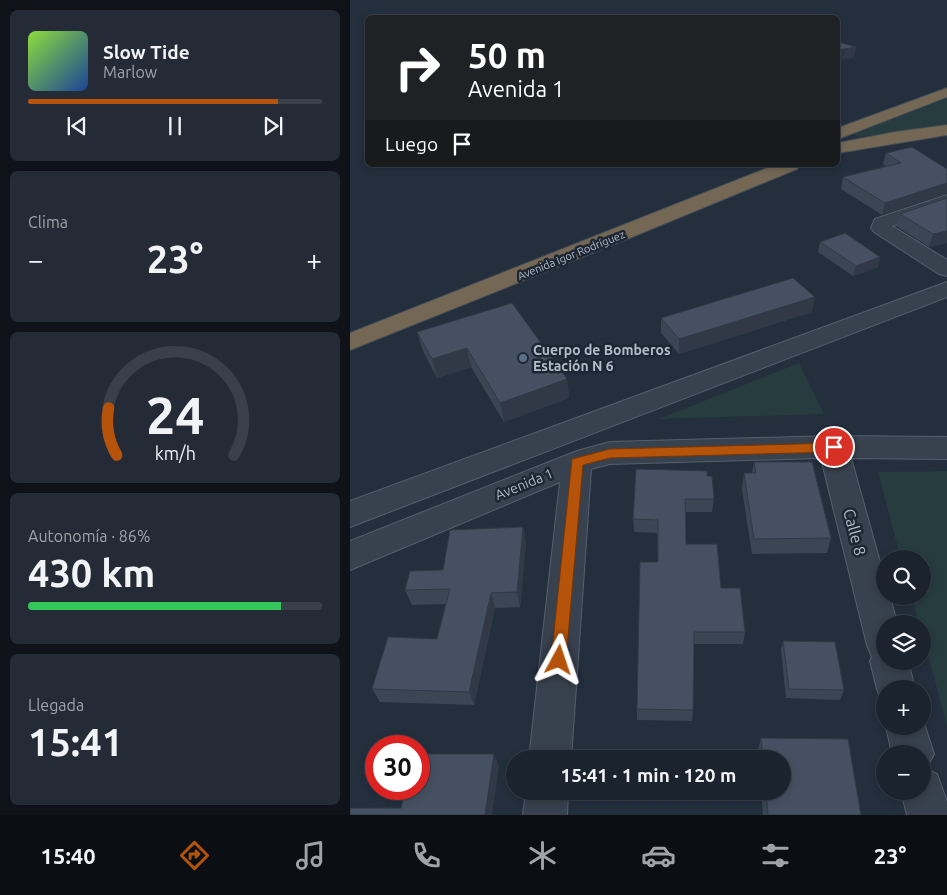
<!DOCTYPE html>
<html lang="es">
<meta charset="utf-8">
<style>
body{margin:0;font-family:Ubuntu,sans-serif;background:#242b36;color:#f1f3f6;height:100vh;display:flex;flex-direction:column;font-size:19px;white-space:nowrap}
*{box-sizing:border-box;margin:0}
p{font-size:16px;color:#a0a4aa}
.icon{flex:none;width:28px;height:28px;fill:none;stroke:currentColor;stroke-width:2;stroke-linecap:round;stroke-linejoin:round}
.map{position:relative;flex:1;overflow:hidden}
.details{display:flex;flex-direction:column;gap:10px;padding:10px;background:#0f1319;width:350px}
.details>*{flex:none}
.hud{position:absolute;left:15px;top:15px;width:475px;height:152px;border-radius:8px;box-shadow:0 2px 8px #0003,0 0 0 1px #39404a;background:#202124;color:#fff;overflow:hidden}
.tools{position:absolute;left:526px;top:550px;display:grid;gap:10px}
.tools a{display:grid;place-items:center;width:55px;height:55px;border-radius:50%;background:#1b232e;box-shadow:0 2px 8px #0003,0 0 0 1px #39404a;font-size:25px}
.speed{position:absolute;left:15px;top:735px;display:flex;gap:10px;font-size:25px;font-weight:700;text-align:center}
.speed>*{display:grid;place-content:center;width:65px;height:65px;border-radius:50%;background:#1b232e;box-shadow:0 2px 8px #0003,0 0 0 1px #39404a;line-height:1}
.speed .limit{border:8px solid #d22;background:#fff;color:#111}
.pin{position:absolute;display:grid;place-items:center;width:42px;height:42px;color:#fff;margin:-21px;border:2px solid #fff;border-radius:50%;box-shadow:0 1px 5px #0007}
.me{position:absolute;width:55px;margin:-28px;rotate:5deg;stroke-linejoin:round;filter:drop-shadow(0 0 4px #0008)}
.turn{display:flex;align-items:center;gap:18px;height:105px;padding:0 20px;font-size:22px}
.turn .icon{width:65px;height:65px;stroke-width:2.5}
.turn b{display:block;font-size:35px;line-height:42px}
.then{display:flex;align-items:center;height:48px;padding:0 20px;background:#0003;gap:10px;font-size:19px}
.big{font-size:38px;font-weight:700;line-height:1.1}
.details .card{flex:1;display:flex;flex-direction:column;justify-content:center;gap:8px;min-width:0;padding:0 18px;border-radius:8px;background:#242b36}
.details .dial{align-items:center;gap:0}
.dial svg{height:130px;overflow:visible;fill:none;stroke:#39404a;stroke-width:7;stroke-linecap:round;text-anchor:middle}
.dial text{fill:#f1f3f6;stroke:none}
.song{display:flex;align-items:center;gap:15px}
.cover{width:60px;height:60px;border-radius:8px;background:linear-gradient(135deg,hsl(90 70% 55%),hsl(220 70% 35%))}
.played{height:5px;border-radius:2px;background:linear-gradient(90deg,#b45309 85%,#39404a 85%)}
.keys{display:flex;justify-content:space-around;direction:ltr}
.heat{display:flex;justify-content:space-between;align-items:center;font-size:28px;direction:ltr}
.charge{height:8px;border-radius:4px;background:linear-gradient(90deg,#34c759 86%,#39404a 0)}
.trip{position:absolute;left:156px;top:750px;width:285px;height:50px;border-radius:25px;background:#1b232e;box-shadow:0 2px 8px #0003,0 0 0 1px #39404a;font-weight:700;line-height:50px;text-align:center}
.tabs{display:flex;height:80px;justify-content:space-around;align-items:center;background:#0b0e12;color:#a0a4aa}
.tabs .icon{width:35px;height:35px}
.tabs .on{color:#b45309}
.tabs b{font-size:22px;color:#f1f3f6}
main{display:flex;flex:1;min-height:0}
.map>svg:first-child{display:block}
</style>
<main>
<section class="details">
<div class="card">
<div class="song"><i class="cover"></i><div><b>Slow Tide</b><p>Marlow</p></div></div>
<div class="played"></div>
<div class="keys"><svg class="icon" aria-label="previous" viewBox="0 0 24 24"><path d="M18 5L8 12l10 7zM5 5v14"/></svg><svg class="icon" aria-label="pause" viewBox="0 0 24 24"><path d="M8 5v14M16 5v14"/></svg><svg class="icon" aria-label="next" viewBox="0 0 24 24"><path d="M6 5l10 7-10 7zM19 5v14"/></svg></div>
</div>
<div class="card"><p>Clima</p>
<div class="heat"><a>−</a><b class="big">23°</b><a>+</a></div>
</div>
<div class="card dial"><svg viewBox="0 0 100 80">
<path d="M14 69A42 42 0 1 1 86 69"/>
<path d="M14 69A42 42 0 0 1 9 40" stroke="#b45309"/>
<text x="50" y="56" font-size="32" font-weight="700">24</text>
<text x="50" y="72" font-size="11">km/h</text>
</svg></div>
<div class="card"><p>Autonomía · 86%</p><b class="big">430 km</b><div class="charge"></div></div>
<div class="card"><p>Llegada</p><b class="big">15:41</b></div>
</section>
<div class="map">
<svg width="597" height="815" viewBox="0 0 597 815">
<rect width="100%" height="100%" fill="#242f3e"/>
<path fill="#263c3f" d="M597,99V125L509,137L501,133Z
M449,363L474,414L309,419Z
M597,471V726L573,636L572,624H569L562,596H572V559H551L528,472Z"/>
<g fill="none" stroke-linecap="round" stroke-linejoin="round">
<g stroke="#565f6c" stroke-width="2">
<path id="street" d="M597,195V207L542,226L597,260V276L589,274L524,232L521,228L525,219Z
M597,282V297L0,527V501Z
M483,436L597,437V459L501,458L535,580V596H540L547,624H535V661H558L565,689H535V704L532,702L527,689L520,661L522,657L517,645L471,458L260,464L241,469L221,759H179L210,482L0,570V541L227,451L260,442Z
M572,717L584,754L576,769L587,774L597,802V815H557L551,791H572V754H542L536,726H572Z
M176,791H218L217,815H173Z"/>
</g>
<g stroke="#434c59" stroke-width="2">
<path id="highway" d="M597,88V97L488,139V128Z
M597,125V135L488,153V143L545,132Z
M425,165H450L447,169L287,235L0,350V333Z"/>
</g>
<use href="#street" fill="#38414e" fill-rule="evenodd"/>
<use href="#highway" fill="#746855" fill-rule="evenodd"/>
</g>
<path fill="#3b4654" d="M536,153L597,169L532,215L491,189L493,177L536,166L533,164Z
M597,198L579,247L546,226L550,214Z
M470,242L530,257L528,267L503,276L468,252Z
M462,312L329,354L311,333V318Z
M67,332L217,379L219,398L154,422L121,367L87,378L73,351Z
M404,462L481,538L477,553L402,554L392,489L394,473H402Z
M357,476L364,499L362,512H336V544L371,588L395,632L393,644H344L343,710L342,721L287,720V709L308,562L307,533L284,532L283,519Z
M173,527L176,542L170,607L145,608L124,705L30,702L22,689L87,639L96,604L62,605L55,590L93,570Z
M433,641L494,690L490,700L436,698L431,650Z
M411,738L511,815H413L411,791H432V759H408V750Z"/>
<path fill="#303945" d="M506,47L504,58L488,61V50Z
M597,183V194L532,215L535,203Z
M597,231V243L579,247L583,234Z
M530,257L528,267L503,276L506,266Z
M465,297L462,312L329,354V339Z
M117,348L121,367L87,378L82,359Z
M217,379L219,398L154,422L150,403Z
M173,527L176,542L170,607L167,592Z
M141,593L145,608L124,705L119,692Z
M144,754L149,766L142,815H135Z"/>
<path fill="#455162" stroke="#303945" d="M488,42L506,47L488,50Z
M562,147L597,169V183L535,203L493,177L551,163L536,153Z
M597,198V231L583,234L550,214Z
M495,233L530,257L506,266L470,242Z
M443,278L465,297L329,339L311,318Z
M162,303L217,379L150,403L117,348L82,359L67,332Z
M404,462H462L481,538L404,539L394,473H406Z
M286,469L357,471V476H362L364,499H335L336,544H367L371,588H390L395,632H344L343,710L287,709L290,562H308V520L283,519Z
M173,527L167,592L141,593L119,692L22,689L38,637L87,639L100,589L55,590L60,571L93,570L100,530Z
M433,641L485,642L494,690L439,689Z
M411,738L498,739L511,815H418L416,791H432V759H413Z
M69,754H144L135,815H0V808H51L55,789H69Z"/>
<path fill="#b45309" stroke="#753606" d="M484,443L490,447L484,452L260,458L233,465L216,660L214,665L209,667L203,665L201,660L222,459L260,449Z"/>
<circle fill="#5c6f8a" stroke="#1d2633" stroke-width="2" cx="173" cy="358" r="5"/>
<g text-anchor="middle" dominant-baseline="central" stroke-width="5" stroke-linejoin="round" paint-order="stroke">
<g font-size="11" fill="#b4bcc9" stroke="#1d2633">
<text transform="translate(221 255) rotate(-22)">Avenida Igor Rodríguez</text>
</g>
<g font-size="14" font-weight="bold" fill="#b4bcc9" stroke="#1d2633" text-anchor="start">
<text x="183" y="350">Cuerpo de Bomberos<tspan x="183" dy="16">Estación N 6</tspan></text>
</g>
<g font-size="14" fill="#b4bcc9" stroke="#1d2633">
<text transform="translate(174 484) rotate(-22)">Avenida 1</text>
</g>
<g font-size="16" fill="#b4bcc9" stroke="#1d2633">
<text transform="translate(505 532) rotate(75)">Calle 8</text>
</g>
</g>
</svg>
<div class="tools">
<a><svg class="icon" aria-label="search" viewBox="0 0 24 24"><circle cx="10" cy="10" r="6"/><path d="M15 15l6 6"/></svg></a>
<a><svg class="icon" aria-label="layers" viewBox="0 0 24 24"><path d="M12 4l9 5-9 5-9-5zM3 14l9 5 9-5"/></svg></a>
<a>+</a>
<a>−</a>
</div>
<div class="speed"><div class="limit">30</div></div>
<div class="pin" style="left:484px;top:447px;background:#d93025"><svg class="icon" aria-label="arrive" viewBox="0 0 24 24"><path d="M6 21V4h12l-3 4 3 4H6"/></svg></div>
<svg class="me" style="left:209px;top:660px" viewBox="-20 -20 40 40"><path d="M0-17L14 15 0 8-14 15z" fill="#b45309" stroke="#fff" stroke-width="4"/></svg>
<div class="trip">15:41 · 1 min · 120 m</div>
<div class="hud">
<div class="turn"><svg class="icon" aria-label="right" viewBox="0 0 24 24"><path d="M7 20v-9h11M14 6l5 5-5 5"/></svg><div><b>50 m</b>Avenida 1</div></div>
<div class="then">Luego<svg class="icon" aria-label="arrive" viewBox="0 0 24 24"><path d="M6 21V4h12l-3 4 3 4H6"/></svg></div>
</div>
</div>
</main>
<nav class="tabs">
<b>15:40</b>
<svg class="icon on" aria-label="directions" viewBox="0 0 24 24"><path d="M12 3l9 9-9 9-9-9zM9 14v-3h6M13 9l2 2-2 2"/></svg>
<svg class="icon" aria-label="music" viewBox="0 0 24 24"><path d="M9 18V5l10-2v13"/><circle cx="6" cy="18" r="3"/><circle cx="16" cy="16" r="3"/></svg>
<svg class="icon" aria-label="phone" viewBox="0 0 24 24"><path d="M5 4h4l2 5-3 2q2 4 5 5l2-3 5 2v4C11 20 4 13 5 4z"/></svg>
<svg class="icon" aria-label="climate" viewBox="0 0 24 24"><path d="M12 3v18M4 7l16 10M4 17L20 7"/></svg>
<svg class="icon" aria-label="car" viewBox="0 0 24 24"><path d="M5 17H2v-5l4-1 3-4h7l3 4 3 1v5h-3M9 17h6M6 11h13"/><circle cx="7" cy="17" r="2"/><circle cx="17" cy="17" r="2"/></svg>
<svg class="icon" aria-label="filters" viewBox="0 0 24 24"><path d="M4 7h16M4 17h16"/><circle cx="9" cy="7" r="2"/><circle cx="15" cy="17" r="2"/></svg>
<b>23°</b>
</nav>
